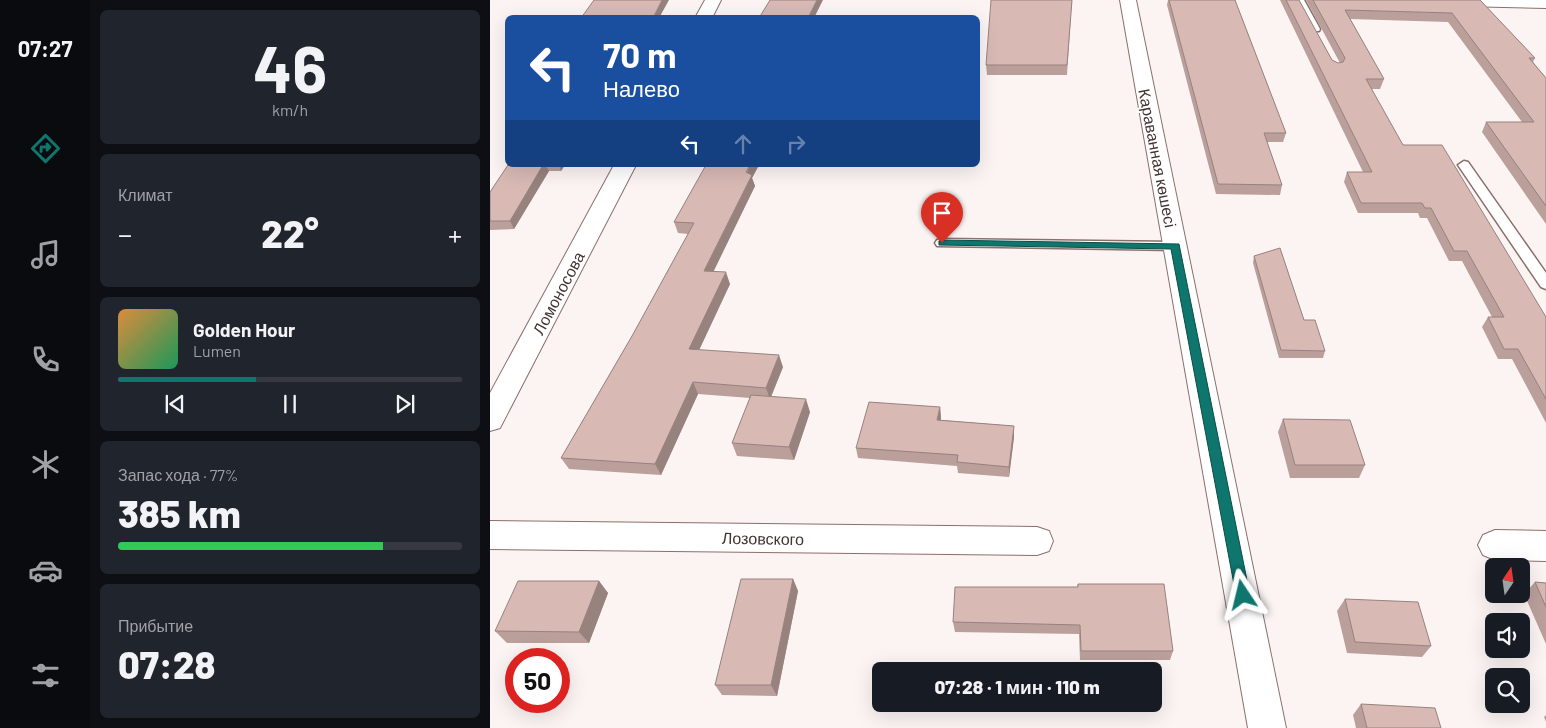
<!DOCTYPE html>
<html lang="ru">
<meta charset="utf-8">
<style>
body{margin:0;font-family:Barlow,sans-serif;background:#20242c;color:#f1f3f6;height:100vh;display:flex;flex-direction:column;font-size:19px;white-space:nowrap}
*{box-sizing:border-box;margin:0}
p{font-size:16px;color:#9ea1a6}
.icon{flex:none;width:28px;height:28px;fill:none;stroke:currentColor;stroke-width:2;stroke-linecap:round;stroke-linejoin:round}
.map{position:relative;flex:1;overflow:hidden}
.side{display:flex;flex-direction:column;gap:10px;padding:10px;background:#0d0f14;width:400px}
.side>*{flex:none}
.guide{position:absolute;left:15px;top:15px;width:475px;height:152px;border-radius:8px;box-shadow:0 5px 20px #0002;background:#1a4fa0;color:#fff;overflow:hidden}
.needle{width:32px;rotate:13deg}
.controls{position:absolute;left:995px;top:558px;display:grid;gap:10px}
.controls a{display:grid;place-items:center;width:45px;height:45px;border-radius:8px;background:#171b24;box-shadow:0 5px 20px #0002;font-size:25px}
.speed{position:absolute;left:15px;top:648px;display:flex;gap:10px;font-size:25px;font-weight:700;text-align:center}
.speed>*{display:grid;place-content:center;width:65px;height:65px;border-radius:50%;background:#171b24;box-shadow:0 5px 20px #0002;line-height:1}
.speed .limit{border:8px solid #d22;background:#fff;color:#111}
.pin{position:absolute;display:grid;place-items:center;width:42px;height:42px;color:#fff;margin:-51px -21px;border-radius:50% 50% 50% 0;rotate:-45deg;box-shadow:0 0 5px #0007}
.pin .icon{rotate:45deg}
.me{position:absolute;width:55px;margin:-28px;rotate:350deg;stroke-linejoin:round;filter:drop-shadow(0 0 4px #0008)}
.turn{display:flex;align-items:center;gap:18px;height:105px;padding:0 15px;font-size:22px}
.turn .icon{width:65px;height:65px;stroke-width:2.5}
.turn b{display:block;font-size:35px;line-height:42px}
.lanes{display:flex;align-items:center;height:48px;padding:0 15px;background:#0003;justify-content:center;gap:25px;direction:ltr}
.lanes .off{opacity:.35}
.big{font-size:38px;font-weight:800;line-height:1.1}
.side .card{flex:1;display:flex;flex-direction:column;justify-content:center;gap:8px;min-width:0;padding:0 18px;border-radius:8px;background:#20242c}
.side .dial{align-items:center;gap:0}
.dial b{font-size:65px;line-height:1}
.song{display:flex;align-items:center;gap:15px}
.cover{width:60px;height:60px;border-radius:8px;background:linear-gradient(135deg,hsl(30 70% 55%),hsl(150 70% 35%))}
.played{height:5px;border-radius:2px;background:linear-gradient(90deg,#0f766e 40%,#363941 40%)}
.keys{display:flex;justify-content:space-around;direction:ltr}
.heat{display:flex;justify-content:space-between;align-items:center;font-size:28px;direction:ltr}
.charge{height:8px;border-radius:4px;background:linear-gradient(90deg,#34c759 77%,#363941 0)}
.trip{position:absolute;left:382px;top:662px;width:290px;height:50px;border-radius:8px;background:#171b24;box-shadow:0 5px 20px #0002;font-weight:800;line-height:50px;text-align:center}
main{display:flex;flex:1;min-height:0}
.tab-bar{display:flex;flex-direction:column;width:90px;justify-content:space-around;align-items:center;background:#090b0e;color:#9ea1a6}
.tab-bar .icon{width:35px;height:35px}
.tab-bar .active{color:#0f766e}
.tab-bar b{font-size:22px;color:#f1f3f6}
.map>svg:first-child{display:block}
</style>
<main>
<nav class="tab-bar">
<b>07:27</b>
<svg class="icon active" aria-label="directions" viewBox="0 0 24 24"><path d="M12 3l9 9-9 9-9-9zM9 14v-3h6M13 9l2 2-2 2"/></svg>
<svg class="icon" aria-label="music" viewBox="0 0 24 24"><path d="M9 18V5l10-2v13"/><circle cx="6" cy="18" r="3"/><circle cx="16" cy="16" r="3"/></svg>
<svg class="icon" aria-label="phone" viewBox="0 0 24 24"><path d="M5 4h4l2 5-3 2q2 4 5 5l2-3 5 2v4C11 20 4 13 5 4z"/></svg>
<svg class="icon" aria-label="climate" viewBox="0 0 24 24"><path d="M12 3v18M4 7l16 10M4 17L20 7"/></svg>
<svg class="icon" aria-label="car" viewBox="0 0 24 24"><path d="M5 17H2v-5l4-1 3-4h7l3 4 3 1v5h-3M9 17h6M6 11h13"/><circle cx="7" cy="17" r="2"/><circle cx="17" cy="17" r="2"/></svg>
<svg class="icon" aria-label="filters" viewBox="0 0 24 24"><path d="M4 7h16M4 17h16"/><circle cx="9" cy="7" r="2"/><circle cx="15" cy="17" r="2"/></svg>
</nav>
<section class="side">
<div class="card dial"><b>46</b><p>km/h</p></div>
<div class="card"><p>Климат</p>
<div class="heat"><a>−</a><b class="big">22°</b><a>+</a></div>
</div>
<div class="card">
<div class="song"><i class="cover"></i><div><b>Golden Hour</b><p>Lumen</p></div></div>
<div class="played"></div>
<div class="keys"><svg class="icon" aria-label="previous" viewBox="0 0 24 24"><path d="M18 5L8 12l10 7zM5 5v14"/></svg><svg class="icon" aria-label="pause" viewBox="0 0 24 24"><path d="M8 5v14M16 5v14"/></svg><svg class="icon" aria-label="next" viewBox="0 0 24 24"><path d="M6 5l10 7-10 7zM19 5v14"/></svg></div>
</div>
<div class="card"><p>Запас хода · 77%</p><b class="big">385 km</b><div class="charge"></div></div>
<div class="card"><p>Прибытие</p><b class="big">07:28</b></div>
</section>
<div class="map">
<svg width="1056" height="728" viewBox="0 0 1056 728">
<rect width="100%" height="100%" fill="#fbf4f3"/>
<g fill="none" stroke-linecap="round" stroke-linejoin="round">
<g stroke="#8b6f6a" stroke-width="3">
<path id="service" d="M804,0H814L830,29L829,31H821Z
M974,161L978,162L1056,273V289L1051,287L968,165Z
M452,239L685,242L690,243L692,246L690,249L685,250L447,246L445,243L447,240Z"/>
</g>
<g stroke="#8b6f6a" stroke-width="2">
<path id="minor" d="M215,0H231L222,18H205Z
M918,0H1056V8L926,5L920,3Z
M124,165H146L10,428L0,431V393Z
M0,521L547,527L559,531L563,541L559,551L547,555L0,549Z
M1005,530L1056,531V561L1005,560L993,555L988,545L993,535Z"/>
</g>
<g stroke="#8b6f6a" stroke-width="2">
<path id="secondary" d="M630,0H646L796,728H758Z"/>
</g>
<use href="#service" fill="#fff" fill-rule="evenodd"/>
<use href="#minor" fill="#fff" fill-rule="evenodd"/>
<use href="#secondary" fill="#fff" fill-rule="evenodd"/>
</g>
<path fill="#ba9f9b" d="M582,0L577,75H497L496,65Z
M678,0H745L796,133L793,142H777L792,185L790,195L726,194L677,5Z
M790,0H809L842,60L848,63H850L816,0H990L1045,58L1043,62L1056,78V224L992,132L996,122H1032L958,22L860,19L894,79L890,89H881L913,145L1056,317V423L1022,359H1008L992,327L998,317H1002L972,261H959L937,218H930L928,213H868L854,182L857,172H873Z
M18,165H75L71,171H59L24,229L0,230V192Z
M269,165L262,178L265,186L223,271L240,284L209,350L293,367L281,397L320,412L304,460L247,456L242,443L260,398L208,394L171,475L79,469L71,458L142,336L198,234L188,233L184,222Z
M764,256L814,320L835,351L833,358H789L763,263Z
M450,407L451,418V420L524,426V437L519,477L468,473L467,466L368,458L366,448Z
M793,419L875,465L869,478H800L788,432Z
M303,579L308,591L287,696L232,695L225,685Z
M109,581L118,593L99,643H17L5,631Z
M1045,582L1056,583V644L1034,594Z
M588,584L683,651L680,660H590L589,634L465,632L463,622L587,587Z
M855,599L941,646L932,657L857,653L847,611Z
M871,704L951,728H866L863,715Z
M1056,715V722L1054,717Z"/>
<path fill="#97827e" d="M172,0H179L169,18H163Z
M327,0H333L324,18H318Z
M53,165H56L59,171L24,229L20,221Z
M69,165H75L71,171Z
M260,165H269L262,178L265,186L218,283L214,271Z
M236,272L240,284L204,361L199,349Z
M289,355L293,367L280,399L276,388Z
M203,382L208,394L171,475L165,464Z
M316,399L320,412L304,460L299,447Z
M450,407L451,418L449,431L447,420Z
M524,426V437L519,477V467Z
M303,579L308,591L287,696L281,685Z
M109,581L118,593L99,643L89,632Z"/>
<path fill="#d8b9b4" stroke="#97827e" d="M104,0H172L163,18H91Z
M280,0H327L318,18H269Z
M501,0H582L577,65H496Z
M679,0H745L796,133H774L792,185L728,184Z
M796,0H809L842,60L848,63L853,62L855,58L823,0H990L1045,58H1039L1056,78V206L996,122H1044L962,13L855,10L894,79H876L913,145H952L1056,317V399L1028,349H1014L998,317H1014L977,251H964L941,208H935L932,203H871L857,172H882Z
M18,165H53L20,221H0V192Z
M216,165H260L256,172L262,175L214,271L236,272L199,349L289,355L276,388L203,382L165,464L71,458L142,336L204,223L184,222Z
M790,248L814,320H825L835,351L791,350L764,256Z
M261,395L316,399L299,447L242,443Z
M379,402L450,407L447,420L524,426L519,467L467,462L468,455L366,448Z
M793,419L860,420L875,465H805Z
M251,579H303L281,685H225Z
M28,581H109L89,632L5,631Z
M1045,582L1056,583V607Z
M588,584H674L683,651H591L590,625L463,622L465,587H588Z
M855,599L928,602L941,646L865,642Z
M871,704L945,708L951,728H877Z"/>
<path fill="#0f766e" stroke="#0a4d48" d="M452,240L689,244L760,595L758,600L753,602L748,600L746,595L681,249L449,245V241Z"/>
<g text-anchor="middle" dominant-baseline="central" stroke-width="4" stroke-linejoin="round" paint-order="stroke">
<g font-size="16" fill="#413432" stroke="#fff">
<text transform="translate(668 158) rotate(79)">Караванная көшесі</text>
<text transform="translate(68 293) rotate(-62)">Ломоносова</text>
<text transform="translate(273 538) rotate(1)">Лозовского</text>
</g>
</g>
</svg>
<div class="controls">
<a><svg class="needle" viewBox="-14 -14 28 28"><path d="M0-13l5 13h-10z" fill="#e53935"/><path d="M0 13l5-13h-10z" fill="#9ea1a6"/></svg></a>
<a><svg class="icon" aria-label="sound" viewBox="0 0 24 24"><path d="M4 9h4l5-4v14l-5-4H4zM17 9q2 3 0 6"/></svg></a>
<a><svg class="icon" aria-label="search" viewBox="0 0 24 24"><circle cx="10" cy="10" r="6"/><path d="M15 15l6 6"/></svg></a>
</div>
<div class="speed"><div class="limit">50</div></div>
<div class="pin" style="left:452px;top:243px;background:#d93025"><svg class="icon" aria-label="arrive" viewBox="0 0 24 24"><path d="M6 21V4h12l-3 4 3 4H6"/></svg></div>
<svg class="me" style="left:753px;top:595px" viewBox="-20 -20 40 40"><path d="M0-17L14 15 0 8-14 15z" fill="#0f766e" stroke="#fff" stroke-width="4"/></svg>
<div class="trip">07:28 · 1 мин · 110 m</div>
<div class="guide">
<div class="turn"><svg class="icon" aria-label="left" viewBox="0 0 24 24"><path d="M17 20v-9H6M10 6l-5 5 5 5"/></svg><div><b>70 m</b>Налево</div></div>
<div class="lanes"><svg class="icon" aria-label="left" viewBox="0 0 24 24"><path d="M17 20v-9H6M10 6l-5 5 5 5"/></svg><svg class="icon off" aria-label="ahead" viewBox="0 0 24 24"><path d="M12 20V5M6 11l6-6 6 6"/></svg><svg class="icon off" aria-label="right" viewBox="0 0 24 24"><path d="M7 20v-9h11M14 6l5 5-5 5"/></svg></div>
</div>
</div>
</main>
